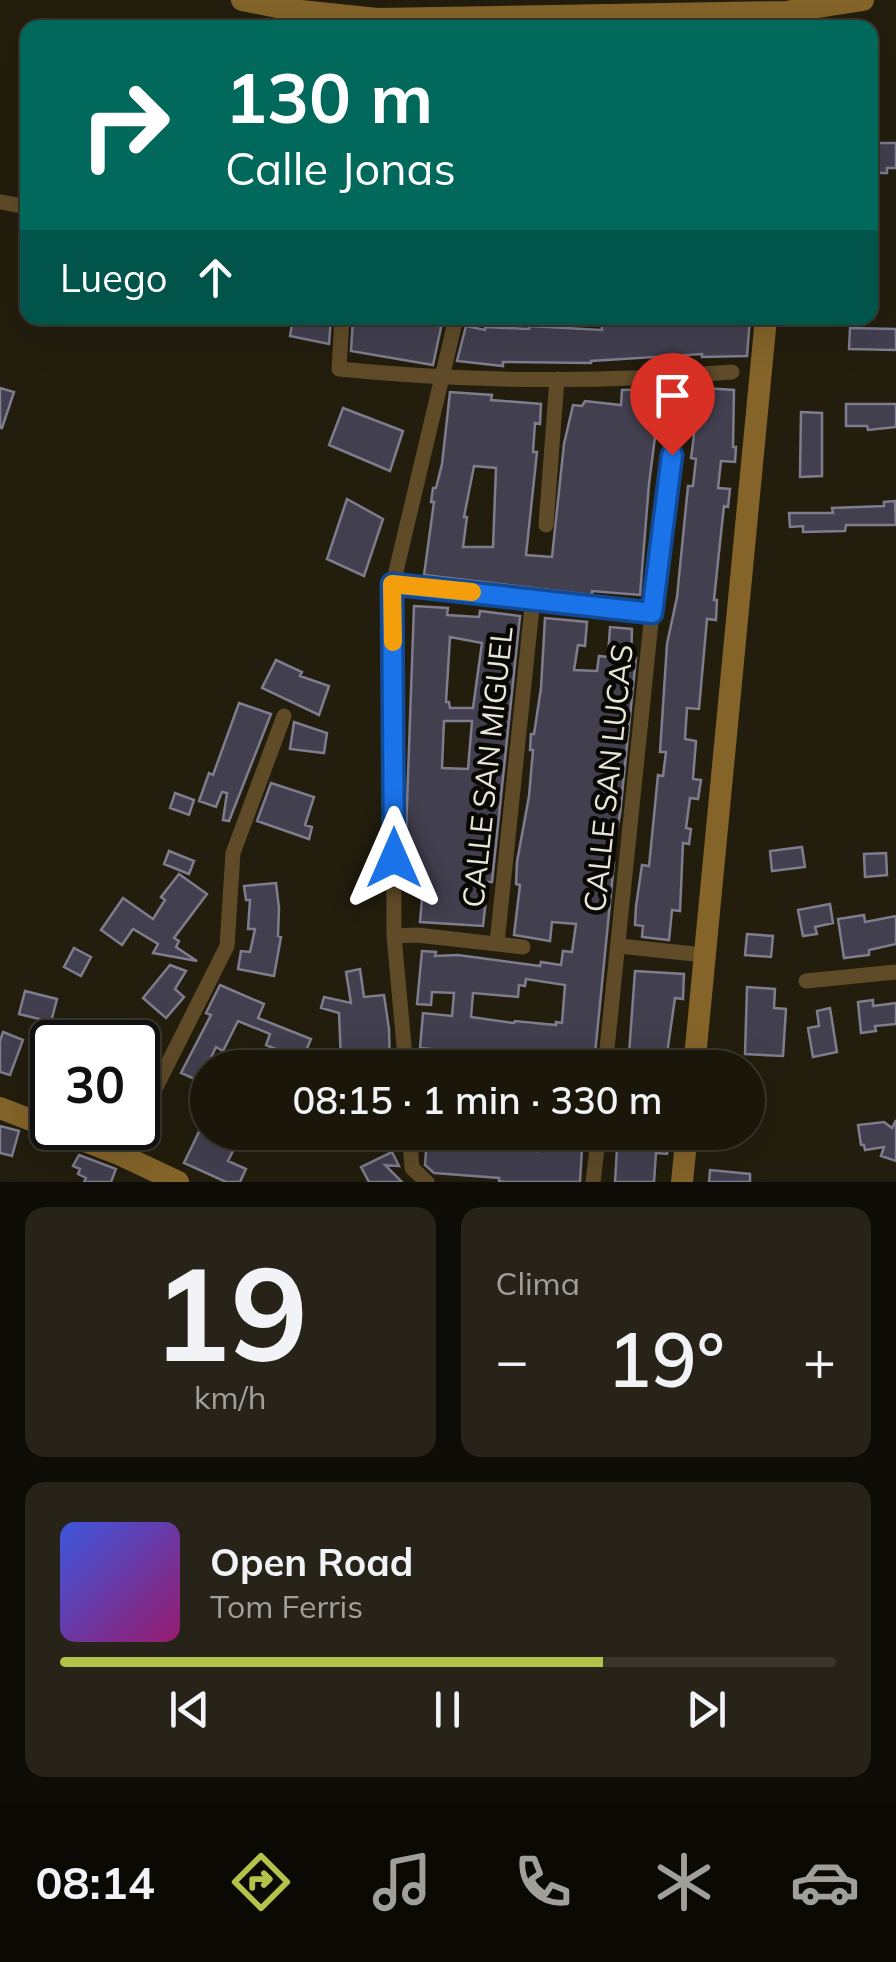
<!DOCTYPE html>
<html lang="es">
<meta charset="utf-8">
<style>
body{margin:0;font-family:Mulish,sans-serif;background:#272318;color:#f1f3f6;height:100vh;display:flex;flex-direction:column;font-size:38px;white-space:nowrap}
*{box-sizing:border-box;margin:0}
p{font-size:32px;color:#9f9f9c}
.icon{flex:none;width:55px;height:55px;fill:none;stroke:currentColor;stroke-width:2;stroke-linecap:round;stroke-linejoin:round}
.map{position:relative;height:1182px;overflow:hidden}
.side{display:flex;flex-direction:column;gap:25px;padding:25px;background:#0e0c06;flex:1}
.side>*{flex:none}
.hud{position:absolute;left:20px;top:20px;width:858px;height:305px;border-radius:20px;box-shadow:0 10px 40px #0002,0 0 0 2px #38352b;background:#00695c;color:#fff;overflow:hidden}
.speed{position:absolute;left:30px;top:1020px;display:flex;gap:20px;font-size:50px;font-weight:700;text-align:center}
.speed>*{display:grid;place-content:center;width:130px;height:130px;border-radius:50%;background:#1a160a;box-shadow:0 10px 40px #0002,0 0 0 2px #38352b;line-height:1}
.speed .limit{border:5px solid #111;border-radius:15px;background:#fff;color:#111}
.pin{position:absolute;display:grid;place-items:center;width:85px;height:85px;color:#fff;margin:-102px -42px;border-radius:50% 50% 50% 0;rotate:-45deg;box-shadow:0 0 10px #0007}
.pin .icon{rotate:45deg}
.me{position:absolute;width:110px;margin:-55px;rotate:0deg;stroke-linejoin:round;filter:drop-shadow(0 0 8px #0008)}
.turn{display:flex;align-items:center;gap:35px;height:210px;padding:0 40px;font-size:45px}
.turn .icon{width:130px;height:130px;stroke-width:2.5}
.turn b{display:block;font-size:70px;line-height:85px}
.then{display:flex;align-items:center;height:95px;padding:0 40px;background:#0003;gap:20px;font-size:38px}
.big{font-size:75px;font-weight:600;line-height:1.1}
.side .widget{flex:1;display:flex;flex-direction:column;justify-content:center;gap:15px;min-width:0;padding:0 35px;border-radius:20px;background:#272318}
.side .dial{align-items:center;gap:0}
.dial b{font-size:130px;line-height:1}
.song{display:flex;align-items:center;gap:30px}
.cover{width:120px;height:120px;border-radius:15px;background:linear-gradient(135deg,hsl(230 70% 55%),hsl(320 70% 35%))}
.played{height:10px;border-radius:5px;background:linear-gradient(90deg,#b5c249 70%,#38352b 70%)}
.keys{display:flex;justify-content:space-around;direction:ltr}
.heat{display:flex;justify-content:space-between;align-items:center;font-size:55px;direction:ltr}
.side .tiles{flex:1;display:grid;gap:25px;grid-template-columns:1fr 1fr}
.widget:last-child{grid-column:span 2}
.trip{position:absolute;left:190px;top:1050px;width:575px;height:100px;border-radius:50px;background:#1a160a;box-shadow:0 10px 40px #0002,0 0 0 2px #38352b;font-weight:600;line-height:100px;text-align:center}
.menu{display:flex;height:160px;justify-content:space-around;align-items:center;background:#0a0904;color:#9f9f9c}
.menu .icon{width:70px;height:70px}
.menu .selected{color:#b5c249}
.menu b{font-size:45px;color:#f1f3f6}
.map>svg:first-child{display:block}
</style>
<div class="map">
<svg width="896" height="1182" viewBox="0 0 896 1182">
<rect width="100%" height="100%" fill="#221d0d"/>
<path fill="#423f4f" stroke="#7f7c8e" stroke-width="2.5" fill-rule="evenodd" d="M873,143H896V168H887V173H870Z
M293,318H331L329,344L290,336Z
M353,318L409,321L410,318H443L433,365L351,351Z
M703,318H750L747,356L702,357V354L591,361V363L503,362V366L457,361L466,326L485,330V327L529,329V326L602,330V323Z
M850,328L896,329V350L849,349Z
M0,388L14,392L2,428H0Z
M704,388L734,390L733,447H736L735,462L721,461L718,488L730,489L728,507L724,506L719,552L714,600H717L716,620L707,619L699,709L687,708L685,739L696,741L693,779L701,780L698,799L690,798L686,828L691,829L689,844L683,843L680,911L672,910L669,940L642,937L643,926L635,925L636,906L642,865L649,866L658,775L663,776L666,752H660L667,644L677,597L688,486H693L696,459L691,458L693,443L696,416L703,417Z
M664,389V414H658L649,484L640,595L592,591V595L424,575L434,502H431L433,488H436L442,464L450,392L492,395L491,400L541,404L540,424L535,423L533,452H537L535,471L526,555L552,557L564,444L573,405L582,406L585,401L621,405L622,390ZM474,466L496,468L493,547H463L467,517H464Z
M846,404H896V427L868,430L867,426H846Z
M343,408L403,431L390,471L329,445Z
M801,412L822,413V476L800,477Z
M347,499L383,519L364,576L327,559Z
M895,501L896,525H846L845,531L803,532V526L790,527L789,513H833L832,508L884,506V502Z
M414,606L448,608L447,615L479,617L480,611L520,616L492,882H488L483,926L420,922L424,875L408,873L410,861H405ZM450,637L482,643L473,708H450L449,702H446ZM444,721H472L468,769L442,768Z
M545,618L587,622L585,646L578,645L574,670L597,671L599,656L608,657L610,627L632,629L631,658H636L620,814L610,863H614L594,1064L546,1056L545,1060L420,1048L423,1013L452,1016L454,993L432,992L431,1005L417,1004L422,951L436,952L435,956L458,955L540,966L541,962L561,965L563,951L572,952L576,924L552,922L550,941L514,935L520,885L516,884L517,862L529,796L533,750H530L531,734H534L541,688ZM526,979L565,985L562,1023L556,1022V1025L515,1021L514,1023L471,1017L473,993L518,997L519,985L525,986Z
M276,660L302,672L300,676L329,686L319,715L262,688Z
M239,703L271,714L229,821L223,820L227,793L222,792L216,807L199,801L209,773L213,775Z
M294,722L327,733L324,753L290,749Z
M271,783L314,797L305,825L312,827L309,839L257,821Z
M175,793L194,800L189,815L170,808Z
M802,847L805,867L772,871L770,851Z
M169,851L194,861L189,874L164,864Z
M886,853L887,875L865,877L864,854Z
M179,874L207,894L174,938L179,941L176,947L197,961L153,953L158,944L133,929L122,945L101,930L123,898L153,919L165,900L161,897Z
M276,883L279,908L278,936L281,937L274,976L238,969L241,951L250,952L255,929H248L250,900H246L244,886Z
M830,904L833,923L815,927L817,934L803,936L798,910Z
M864,915L865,922L896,916V944L869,950V955L844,958L838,919Z
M747,934L773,936L771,957L745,955Z
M74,948L91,957L81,976L64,967Z
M170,965L186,971L175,989L184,997L166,1018L143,998Z
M360,969L364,997L384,995L389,1029L390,1068H351L350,1059L341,1060L339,1013L321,1008L324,997L351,1003L346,972Z
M635,971L684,974L683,999L675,998L665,1068H628Z
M220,985L264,1004L258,1018L311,1039L299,1068H271L278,1050L266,1045L270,1034L238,1021L223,1051L216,1047L208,1064V1085L181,1073L211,1015L206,1013Z
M747,987L775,989L774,1008L786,1009L783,1056L745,1054Z
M25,991L57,999L51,1022L19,1014Z
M873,1000V1006L896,1003V1024L875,1026L876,1031L861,1033L858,1002Z
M830,1008L837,1052L813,1057L808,1028L819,1026L817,1011Z
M114,1026L154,1042L109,1039Z
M3,1032L23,1040L10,1075L0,1072V1041Z
M49,1051L52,1052V1090L39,1086Z
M208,1113V1132H230L240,1137L228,1161L246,1169L240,1182H226L184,1163Z
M896,1120V1161L881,1156L884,1147L865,1150L864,1145H861L858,1125L884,1122L892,1128Z
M0,1126L19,1131L12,1156L0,1153Z
M394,1132L395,1145L361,1147L359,1134Z
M539,1132H583L580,1182H505L499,1181V1178L434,1173L425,1165L427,1138L537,1151Z
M618,1132L669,1136L667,1154L656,1153L654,1182H615Z
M392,1152L399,1166L385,1165L402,1182H369L361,1167Z
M79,1155L116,1169L111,1182H84L86,1178L78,1174L80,1169L73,1166Z
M710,1170L750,1174V1182H709Z"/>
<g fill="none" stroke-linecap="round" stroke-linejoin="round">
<path stroke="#5f4b28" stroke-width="15" d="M0,202L28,207
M342,318L339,369C469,382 601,383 732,372
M546,525L557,379
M393,584L652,613
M394,936L417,935L523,947
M497,943L533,598
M619,946L704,955
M806,981L896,972
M406,1059L496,1068
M406,1068L394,936L393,584L456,318
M605,1068L652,613L681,376
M138,1123L227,946L233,853L284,716
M409,1132L412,1168L427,1182
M593,1182L599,1132"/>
<path stroke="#846429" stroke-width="22" d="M242,0L292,10L377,19L786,12L863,0
M694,1068L766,318
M0,1108L121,1155L178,1182
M682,1182L687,1132"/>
</g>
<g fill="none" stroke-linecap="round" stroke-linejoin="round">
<g stroke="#114b97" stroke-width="25">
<path id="route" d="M394,858L392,584L652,613L672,455"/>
</g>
<use href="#route" stroke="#1a73e8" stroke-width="18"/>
<path stroke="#f59e0b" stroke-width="18" d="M393,642L392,584L472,592"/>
</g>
<g text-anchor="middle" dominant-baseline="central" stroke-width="9" stroke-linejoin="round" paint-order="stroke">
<g font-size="30" fill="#e8e5db" stroke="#0a0803">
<text transform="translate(487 767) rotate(-84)">CALLE SAN MIGUEL</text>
<text transform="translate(608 778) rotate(-84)">CALLE SAN LUCAS</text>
</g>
</g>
</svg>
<div class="speed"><div class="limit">30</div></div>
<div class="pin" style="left:672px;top:455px;background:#d93025"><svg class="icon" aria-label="arrive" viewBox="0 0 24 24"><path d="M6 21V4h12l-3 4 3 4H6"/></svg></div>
<svg class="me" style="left:394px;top:858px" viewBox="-20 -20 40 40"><path d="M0-17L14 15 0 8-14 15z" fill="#1a73e8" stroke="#fff" stroke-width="4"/></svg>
<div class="trip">08:15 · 1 min · 330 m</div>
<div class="hud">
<div class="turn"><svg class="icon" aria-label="right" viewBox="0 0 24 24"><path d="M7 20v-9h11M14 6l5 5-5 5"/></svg><div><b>130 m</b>Calle Jonas</div></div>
<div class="then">Luego<svg class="icon" aria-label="ahead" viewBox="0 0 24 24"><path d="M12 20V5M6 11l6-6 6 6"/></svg></div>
</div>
</div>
<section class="side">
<div class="tiles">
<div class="widget dial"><b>19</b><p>km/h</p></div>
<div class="widget"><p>Clima</p>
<div class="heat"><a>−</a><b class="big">19°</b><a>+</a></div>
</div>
<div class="widget">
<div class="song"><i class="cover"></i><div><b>Open Road</b><p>Tom Ferris</p></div></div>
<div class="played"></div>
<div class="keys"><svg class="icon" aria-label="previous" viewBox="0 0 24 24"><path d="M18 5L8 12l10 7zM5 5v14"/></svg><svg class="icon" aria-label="pause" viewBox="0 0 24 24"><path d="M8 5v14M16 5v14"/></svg><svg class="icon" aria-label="next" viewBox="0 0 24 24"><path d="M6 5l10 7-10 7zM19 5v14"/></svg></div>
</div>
</div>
</section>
<nav class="menu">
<b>08:14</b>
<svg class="icon selected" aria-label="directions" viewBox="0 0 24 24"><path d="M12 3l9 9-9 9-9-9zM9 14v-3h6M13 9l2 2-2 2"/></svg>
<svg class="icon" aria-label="music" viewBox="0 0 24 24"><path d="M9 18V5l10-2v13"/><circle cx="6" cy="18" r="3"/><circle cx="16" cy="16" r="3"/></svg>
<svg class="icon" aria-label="phone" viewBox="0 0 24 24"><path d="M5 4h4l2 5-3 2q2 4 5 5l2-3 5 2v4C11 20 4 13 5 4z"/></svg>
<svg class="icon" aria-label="climate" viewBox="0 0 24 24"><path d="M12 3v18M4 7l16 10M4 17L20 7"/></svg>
<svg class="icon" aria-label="car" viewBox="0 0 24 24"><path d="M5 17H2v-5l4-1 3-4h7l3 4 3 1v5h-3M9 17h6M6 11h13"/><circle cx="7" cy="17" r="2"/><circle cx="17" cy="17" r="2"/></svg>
</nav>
